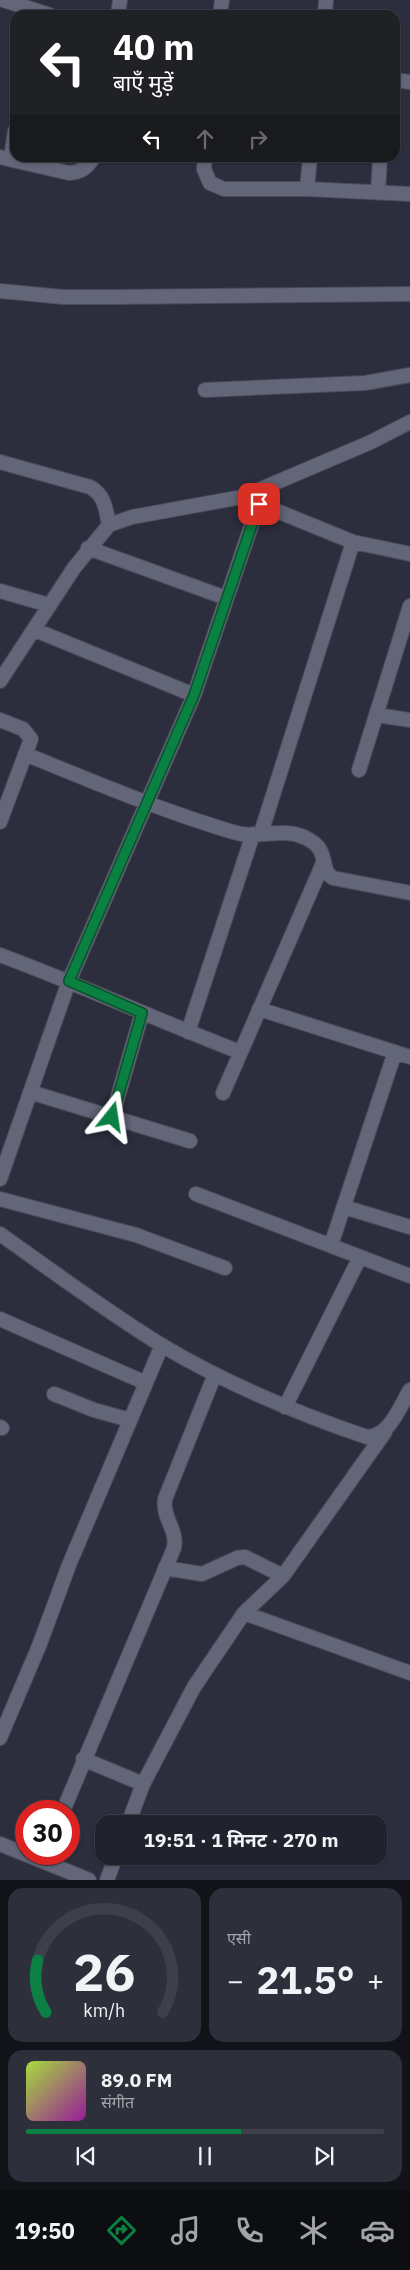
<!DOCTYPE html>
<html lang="hi">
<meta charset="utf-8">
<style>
body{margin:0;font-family:"IBM Plex Sans","Noto Sans Devanagari",sans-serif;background:#2d2f3a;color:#f1f3f6;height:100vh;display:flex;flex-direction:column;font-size:19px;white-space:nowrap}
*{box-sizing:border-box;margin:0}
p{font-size:16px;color:#a2a4aa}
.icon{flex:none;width:28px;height:28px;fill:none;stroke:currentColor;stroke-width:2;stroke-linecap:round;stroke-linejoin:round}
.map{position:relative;height:1880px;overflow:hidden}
.details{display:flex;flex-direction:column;gap:8px;padding:8px;background:#121319;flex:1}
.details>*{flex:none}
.top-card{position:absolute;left:10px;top:10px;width:390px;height:152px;border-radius:15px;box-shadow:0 1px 4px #0004,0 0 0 1px #3e3f4a;background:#202124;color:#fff;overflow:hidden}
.speed{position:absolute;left:15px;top:1800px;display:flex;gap:10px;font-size:25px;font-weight:700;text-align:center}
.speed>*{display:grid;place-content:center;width:65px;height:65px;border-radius:50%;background:#21222e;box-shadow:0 1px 4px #0004,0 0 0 1px #3e3f4a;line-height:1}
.speed .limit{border:8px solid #d22;background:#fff;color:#111}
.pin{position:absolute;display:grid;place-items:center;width:42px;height:42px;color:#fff;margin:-21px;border-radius:10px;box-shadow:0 2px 8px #0006}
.me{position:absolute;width:55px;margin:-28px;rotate:15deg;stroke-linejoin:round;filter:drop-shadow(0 0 4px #0008)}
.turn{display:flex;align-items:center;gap:18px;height:105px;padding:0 20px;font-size:22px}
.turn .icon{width:65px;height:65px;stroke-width:2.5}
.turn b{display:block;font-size:35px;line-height:42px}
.lanes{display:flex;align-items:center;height:48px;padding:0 20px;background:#0003;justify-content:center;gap:25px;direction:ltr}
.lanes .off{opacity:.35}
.big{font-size:38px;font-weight:700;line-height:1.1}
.details .tile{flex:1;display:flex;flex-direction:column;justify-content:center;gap:8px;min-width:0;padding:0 18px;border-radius:15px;background:#2d2f3a}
.details .dial{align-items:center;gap:0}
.dial svg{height:130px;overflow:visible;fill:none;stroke:#3e3f4a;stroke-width:7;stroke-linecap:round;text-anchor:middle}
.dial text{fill:#f1f3f6;stroke:none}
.song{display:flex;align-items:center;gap:15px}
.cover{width:60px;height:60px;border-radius:8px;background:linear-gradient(135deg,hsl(80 70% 55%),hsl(300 70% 35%))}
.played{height:5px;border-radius:2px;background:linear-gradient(90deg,#0b8043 60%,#3e3f4a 60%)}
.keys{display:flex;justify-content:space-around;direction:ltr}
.heat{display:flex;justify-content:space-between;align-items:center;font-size:28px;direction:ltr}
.details .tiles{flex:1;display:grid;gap:8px;grid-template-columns:1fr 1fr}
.tile:last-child{grid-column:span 2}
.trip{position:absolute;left:95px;top:1815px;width:292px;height:50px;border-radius:15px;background:#21222e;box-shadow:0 1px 4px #0004,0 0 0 1px #3e3f4a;font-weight:700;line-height:50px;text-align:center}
.menu{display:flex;height:80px;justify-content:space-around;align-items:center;background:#0d0e12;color:#a2a4aa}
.menu .icon{width:35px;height:35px}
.menu .on{color:#0b8043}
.menu b{font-size:22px;color:#f1f3f6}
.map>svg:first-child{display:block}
</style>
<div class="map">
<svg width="410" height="1880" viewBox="0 0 410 1880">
<rect width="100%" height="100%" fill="#2c2e3e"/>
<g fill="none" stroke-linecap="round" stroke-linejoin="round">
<g stroke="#4a4b59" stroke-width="16">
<path id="minor" d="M3,0L50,15
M118,15L120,0
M220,15L222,0
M325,15L326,0
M395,80L410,82
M0,157L69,173C81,172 87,168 93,158
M205,158L204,169L210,183L224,189H307
M310,158L307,189L410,194
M11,159L15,131
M378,192L380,158
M0,291L63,297H115L410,294
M205,390L365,383L410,375
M0,462L90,487C105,495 106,510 109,525
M250,500L353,542L410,554
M88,548L226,598
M0,591L49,605
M35,630L194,695
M0,681L74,568L109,525L132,517L242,497L371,442L410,422
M377,715L410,720
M0,720L23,729L31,739L0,822
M25,754C94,782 162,811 233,832C257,840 280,827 304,837C325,847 321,855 327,873L333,878L410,893
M359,770L410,606
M261,833L353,542
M0,955C81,985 159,1021 240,1052
M259,1009L410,1057
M188,1032L253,834
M30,1092L190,1141
M223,1093L324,861
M112,1117L142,1013
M0,1179L69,981L194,695L259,503
M196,1194L410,1276
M0,1199L136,1235L225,1268
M344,1207L410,1227
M0,1234C54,1272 107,1312 163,1346C227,1384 296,1413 367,1437C390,1436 399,1408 410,1390
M331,1245L395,1052
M0,1319L146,1383
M54,1394L94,1410L130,1420
M285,1407L360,1257
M0,1427L2,1428
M165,1568L202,1574L237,1558L245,1557L283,1576
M244,1613L410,1673
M0,1738L39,1646L69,1565L162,1345
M83,1759L143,1784
M63,1811L174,1548C178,1530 162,1518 165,1499L215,1374
M128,1824L143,1784L194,1687L244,1613L283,1576L385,1432
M0,1844L89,1880
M107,1880L116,1856"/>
</g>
<use href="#minor" stroke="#636678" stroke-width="14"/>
</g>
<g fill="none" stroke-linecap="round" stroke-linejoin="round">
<g stroke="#07532c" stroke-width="12">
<path id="route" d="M112,1117L142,1013L69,981L194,695L259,504"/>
</g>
<use href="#route" stroke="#0b8043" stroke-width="9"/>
</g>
</svg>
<div class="speed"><div class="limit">30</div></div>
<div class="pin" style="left:259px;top:504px;background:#d93025"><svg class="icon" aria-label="arrive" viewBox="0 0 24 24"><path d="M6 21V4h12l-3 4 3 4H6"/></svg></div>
<svg class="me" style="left:112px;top:1117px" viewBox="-20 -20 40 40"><path d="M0-17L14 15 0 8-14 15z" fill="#0b8043" stroke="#fff" stroke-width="4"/></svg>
<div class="trip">19:51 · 1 मिनट · 270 m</div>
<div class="top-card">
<div class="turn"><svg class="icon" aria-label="left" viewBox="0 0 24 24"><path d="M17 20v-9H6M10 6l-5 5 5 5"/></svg><div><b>40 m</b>बाएँ मुड़ें</div></div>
<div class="lanes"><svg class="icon" aria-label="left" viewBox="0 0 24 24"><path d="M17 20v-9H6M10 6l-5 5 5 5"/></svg><svg class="icon off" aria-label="ahead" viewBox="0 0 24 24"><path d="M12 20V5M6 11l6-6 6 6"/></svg><svg class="icon off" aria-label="right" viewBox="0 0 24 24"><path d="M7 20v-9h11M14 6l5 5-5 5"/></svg></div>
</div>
</div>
<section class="details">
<div class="tiles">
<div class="tile dial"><svg viewBox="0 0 100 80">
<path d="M14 69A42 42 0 1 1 86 69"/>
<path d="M14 69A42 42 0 0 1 9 37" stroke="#0b8043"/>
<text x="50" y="56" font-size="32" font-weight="700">26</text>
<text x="50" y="72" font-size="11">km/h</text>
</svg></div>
<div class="tile"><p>एसी</p>
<div class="heat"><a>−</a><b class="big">21.5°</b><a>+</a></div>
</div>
<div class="tile">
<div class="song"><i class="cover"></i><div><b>89.0 FM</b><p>संगीत</p></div></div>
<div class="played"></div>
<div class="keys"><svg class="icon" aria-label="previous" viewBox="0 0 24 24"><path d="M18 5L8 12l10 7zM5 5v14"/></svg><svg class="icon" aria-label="pause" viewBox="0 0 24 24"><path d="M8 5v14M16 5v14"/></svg><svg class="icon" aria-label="next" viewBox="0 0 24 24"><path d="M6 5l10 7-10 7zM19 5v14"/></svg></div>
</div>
</div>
</section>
<nav class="menu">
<b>19:50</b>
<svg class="icon on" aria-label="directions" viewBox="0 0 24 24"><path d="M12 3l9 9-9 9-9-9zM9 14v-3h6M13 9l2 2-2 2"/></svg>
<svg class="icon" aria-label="music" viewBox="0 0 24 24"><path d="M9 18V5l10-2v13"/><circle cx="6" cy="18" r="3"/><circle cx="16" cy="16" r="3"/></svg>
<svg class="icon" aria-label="phone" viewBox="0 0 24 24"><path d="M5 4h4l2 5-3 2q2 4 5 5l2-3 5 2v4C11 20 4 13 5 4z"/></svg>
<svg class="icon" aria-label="climate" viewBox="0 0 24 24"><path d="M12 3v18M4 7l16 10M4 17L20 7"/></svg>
<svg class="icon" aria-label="car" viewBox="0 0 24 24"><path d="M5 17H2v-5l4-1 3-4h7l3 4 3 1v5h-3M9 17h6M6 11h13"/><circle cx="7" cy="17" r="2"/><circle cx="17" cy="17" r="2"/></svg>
</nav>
